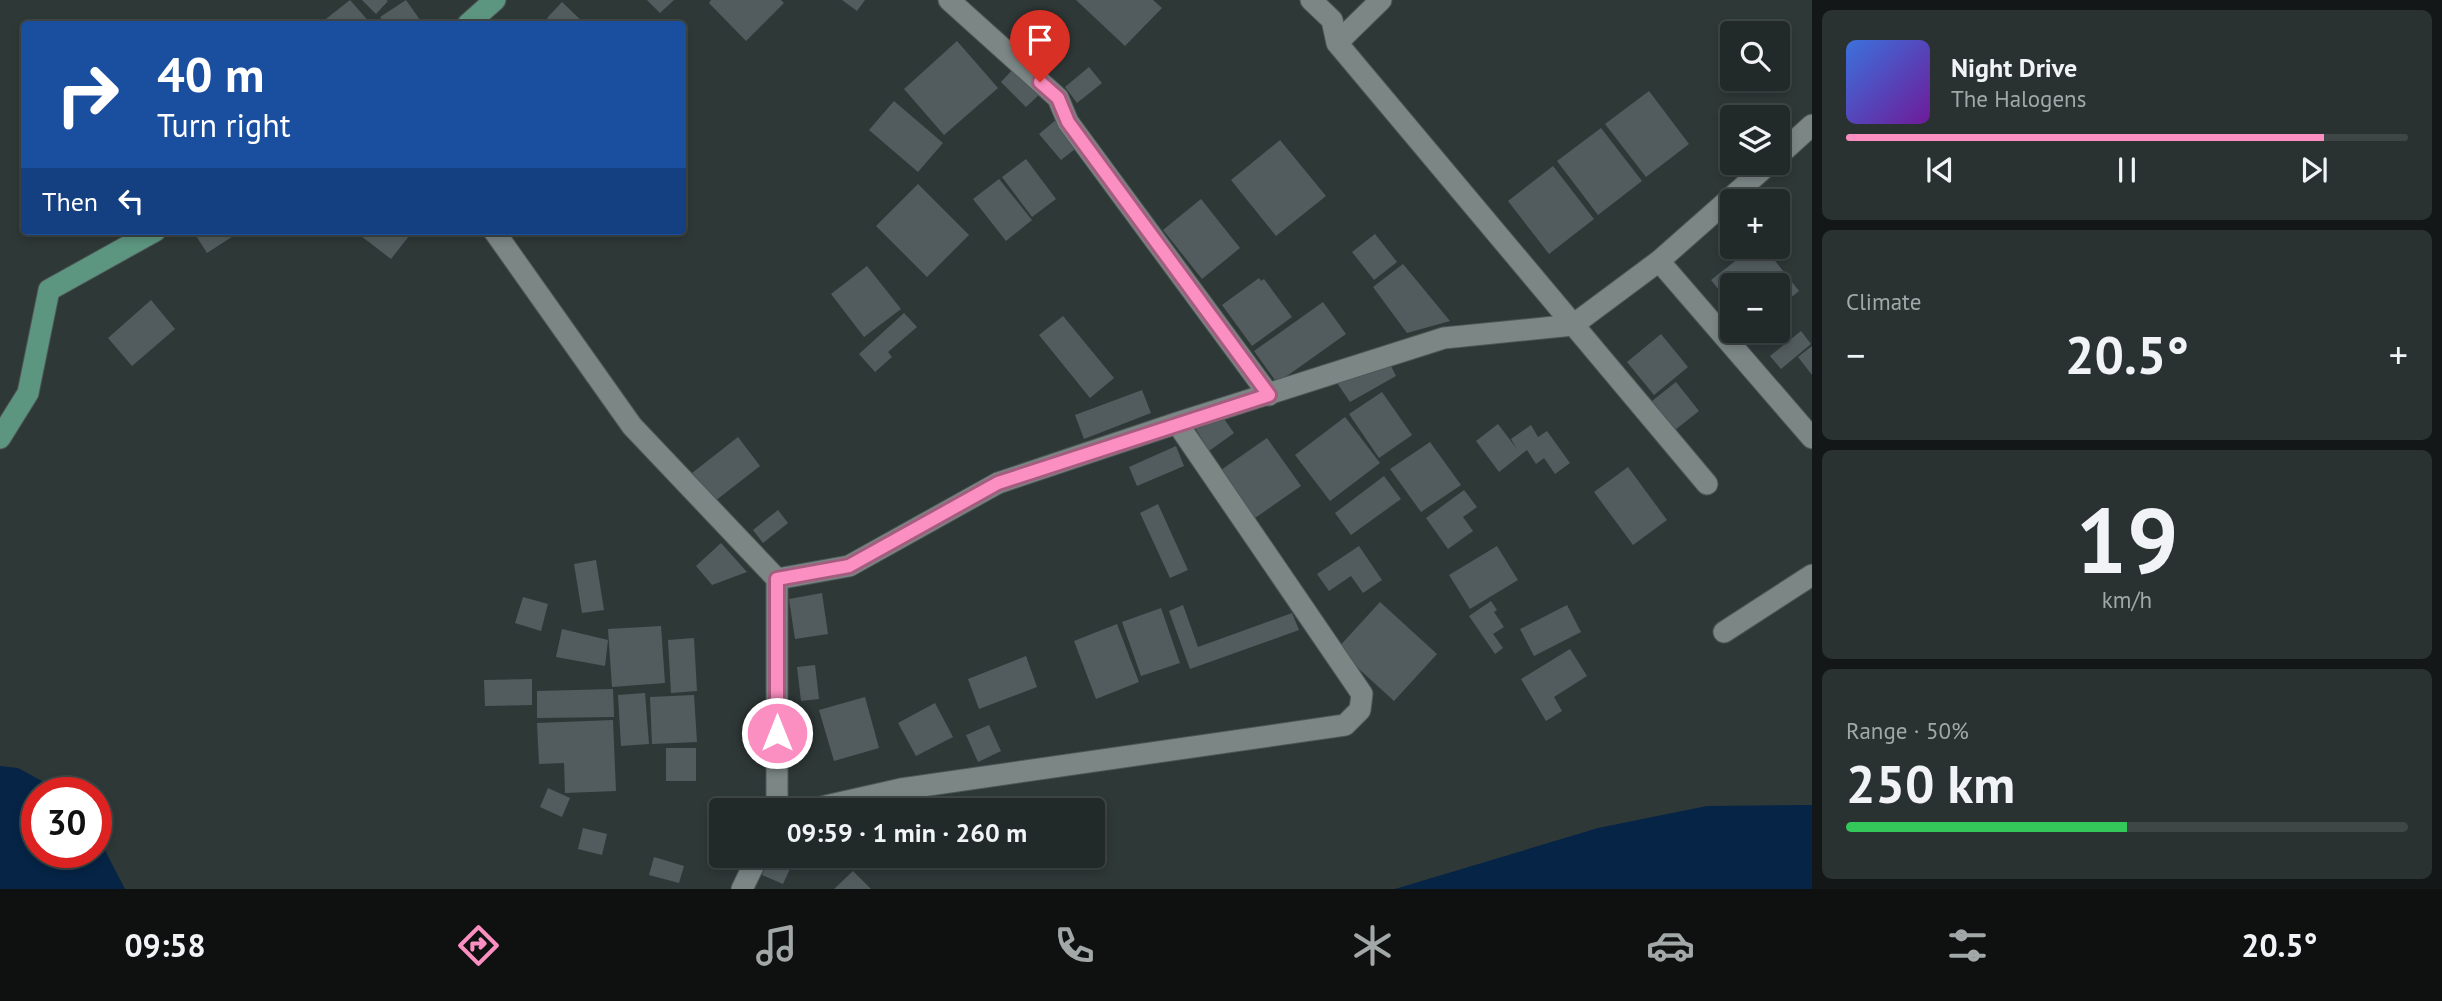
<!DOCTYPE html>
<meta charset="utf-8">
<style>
body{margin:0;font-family:"PT Sans",sans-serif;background:#2a3231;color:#f1f3f6;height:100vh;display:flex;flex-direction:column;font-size:26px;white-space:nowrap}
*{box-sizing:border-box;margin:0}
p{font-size:23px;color:#a2a7a8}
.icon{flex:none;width:38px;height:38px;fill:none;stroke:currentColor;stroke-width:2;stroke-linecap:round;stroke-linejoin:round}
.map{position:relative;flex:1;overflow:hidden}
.drawer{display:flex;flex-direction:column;gap:10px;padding:10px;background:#131717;width:630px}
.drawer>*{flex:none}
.top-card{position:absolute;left:21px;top:21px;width:665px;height:214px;border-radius:7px;box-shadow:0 4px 10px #0003,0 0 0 2px #3f4646;background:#1a4fa0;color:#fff;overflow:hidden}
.tools{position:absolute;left:1720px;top:21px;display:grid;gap:14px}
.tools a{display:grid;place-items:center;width:70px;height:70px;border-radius:7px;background:#222a29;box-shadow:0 4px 10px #0003,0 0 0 2px #3f4646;font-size:35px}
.speed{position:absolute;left:21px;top:777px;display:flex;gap:14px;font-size:35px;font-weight:700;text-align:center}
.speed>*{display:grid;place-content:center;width:91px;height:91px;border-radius:50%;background:#222a29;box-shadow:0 4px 10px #0003,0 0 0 2px #3f4646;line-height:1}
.speed .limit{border:10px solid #d22;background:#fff;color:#111}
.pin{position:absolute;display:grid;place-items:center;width:60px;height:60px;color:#fff;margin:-72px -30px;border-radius:50% 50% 50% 0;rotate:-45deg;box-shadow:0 0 7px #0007}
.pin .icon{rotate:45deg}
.me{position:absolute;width:77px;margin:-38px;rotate:0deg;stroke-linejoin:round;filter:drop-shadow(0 0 5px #0008)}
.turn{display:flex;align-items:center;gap:24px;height:147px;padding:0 21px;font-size:32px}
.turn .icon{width:91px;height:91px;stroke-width:2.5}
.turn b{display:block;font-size:49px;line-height:60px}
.then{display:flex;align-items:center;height:66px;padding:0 21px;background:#0003;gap:14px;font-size:26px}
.big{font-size:52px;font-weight:800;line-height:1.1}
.drawer .card{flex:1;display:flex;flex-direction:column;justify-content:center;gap:10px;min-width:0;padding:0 24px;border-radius:10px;background:#2a3231}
.drawer .dial{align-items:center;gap:0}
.dial b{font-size:91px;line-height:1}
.song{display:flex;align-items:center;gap:21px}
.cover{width:84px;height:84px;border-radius:10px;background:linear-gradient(135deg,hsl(220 70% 55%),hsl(280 70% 35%))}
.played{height:7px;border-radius:4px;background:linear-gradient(90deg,#fc8fc2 85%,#3f4646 85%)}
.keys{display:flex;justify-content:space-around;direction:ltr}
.heat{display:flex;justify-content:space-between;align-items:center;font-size:38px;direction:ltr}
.charge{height:10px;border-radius:5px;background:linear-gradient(90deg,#34c759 50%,#3f4646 0)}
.trip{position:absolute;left:709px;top:798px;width:396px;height:70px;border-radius:7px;background:#222a29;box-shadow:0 4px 10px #0003,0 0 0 2px #3f4646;font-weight:800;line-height:70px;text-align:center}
.tab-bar{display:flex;height:112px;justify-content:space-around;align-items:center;background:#0e1110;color:#a2a7a8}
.tab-bar .icon{width:49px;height:49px}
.tab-bar .on{color:#fc8fc2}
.tab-bar b{font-size:32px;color:#f1f3f6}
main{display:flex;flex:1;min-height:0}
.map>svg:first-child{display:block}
</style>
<main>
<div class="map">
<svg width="1812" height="889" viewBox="0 0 1812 889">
<rect width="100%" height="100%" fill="#2e3837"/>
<path fill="#062446" d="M0,766L18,768L64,793H37V852H96V833L125,889H0Z
M1812,805V889H1395L1598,828L1707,806Z"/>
<path fill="#525c5f" d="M350,0L371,24H324L322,22Z
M362,0H386L388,1L376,14Z
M406,0L423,24H385L380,17Z
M647,0H674L660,13Z
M711,0H781L784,3L746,41L709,3Z
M842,0H865L857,11Z
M1076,0H1153L1162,8L1125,46Z
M562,2L585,24H553L547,18Z
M957,41L998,88L944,135L904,89Z
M1016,66L1042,92L1026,107L1001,82Z
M1089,67L1102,83L1077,103L1065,87Z
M1649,91L1689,144L1646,177L1605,124Z
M894,101L943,143L918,172L869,130Z
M1057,119L1079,146L1061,160L1039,134Z
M1601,128L1642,181L1598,215L1557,161Z
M1280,140L1326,196L1276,236L1231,180Z
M1026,159L1056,199L1032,217L1002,177Z
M1553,166L1594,219L1549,254L1508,201Z
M999,179L1032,220L1006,241L973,199Z
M918,184L969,235L927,277L876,226Z
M1201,199L1240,248L1202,279L1163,230Z
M193,231H241L207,253Z
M364,231H413L391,259L361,236Z
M1375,234L1397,262L1374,280L1352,252Z
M1753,247H1764L1799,291L1778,308V285H1732V307L1711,280Z
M1403,264L1450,321L1407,333L1373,287Z
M867,266L901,309L864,337L831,294Z
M1259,278L1261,281L1264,279L1292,317L1252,346L1222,305Z
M151,300L175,329L132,366L108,338Z
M1323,302L1346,334L1277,383L1254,351Z
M904,313L917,327L888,352L892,357L875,372L859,354Z
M1063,316L1114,378L1090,398L1039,335Z
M1801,331L1811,344L1781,369L1770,356Z
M1661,334L1688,367L1654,395L1627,362Z
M1812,346V375L1798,357Z
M1389,362L1396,376L1350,402L1333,377Z
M1676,382L1699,411L1675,430L1652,401Z
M1142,390L1151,413L1084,439L1075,415Z
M1382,392L1412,435L1379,458L1349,414Z
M1222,416L1234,433L1209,451L1194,426Z
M1345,417L1380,463L1330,501L1295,455Z
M1498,424L1517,449L1511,439L1531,425L1538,437L1547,431L1570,463L1555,474L1544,458L1536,464L1527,450L1499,472L1476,441Z
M738,437L760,466L715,501L692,473Z
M1267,438L1301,486L1255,518L1221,470Z
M1430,442L1461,485L1421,512L1390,469Z
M1176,446L1184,466L1137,486L1129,467Z
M1628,467L1667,520L1633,545L1594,492Z
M1384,476L1401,499L1351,535L1335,513Z
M1464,490L1477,507L1463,517L1473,531L1448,549L1426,518Z
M1158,504L1188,570L1170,578L1140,513Z
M778,510L788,523L763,543L753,530Z
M721,543L747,572L712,585L696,566Z
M1359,546L1382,580L1363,593L1351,576L1329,591L1317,574Z
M1497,546L1518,580L1470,609L1449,575Z
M596,560L604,610L582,613L574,564Z
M822,593L828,634L795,639L789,599Z
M523,597L548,604L541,631L515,623Z
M1491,601L1497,610L1494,612L1504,627L1493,634L1503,648L1495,654L1469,616Z
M1380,602L1437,654L1394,701L1337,649Z
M1183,605L1198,647L1292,613L1299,630L1190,669L1169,611Z
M1567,605L1581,632L1534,656L1520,629Z
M1161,608L1180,663L1141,676L1122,622Z
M1117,624L1139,682L1096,699L1074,641Z
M661,626L665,683L612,687L608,629Z
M562,629L608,640L605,666L556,657Z
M694,638L697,691L671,693L668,640Z
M1570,649L1587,676L1554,697L1562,711L1546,721L1521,679Z
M1026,656L1037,687L979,709L968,679Z
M815,665L819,699L801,701L797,667Z
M532,679V705L485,706L484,680Z
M613,689L614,717L537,718V691Z
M645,693L649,744L621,746L618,695Z
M694,695L697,742L652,744L650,697Z
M865,697L879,748L834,761L819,710Z
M935,703L953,737L916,756L898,723Z
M613,720L616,791L565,793L564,763L539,764L537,723Z
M989,725L1001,751L978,762L966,735Z
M666,748H696V781H666Z
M548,788L570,798L562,817L540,807Z
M583,828L607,834L602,855L578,849Z
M770,856H796L783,884L762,875Z
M654,857L684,866L679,883L649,875Z
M853,871L871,889H834Z"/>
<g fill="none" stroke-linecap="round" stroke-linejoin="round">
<g stroke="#4e5756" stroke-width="23">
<path id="street" d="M949,0L1058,98L1068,122L1269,395
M1311,0L1332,20L1337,43L1707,484
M1337,43L1381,0
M1778,156L1812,125
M494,231L632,426L777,579L849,566L998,483L1177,423L1444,338L1573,325L1659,261L1770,163
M1659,261L1812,438
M1724,632L1812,575
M777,810V579
M808,810L901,789L1345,725L1360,710L1362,694L1177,423
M742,889L758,856"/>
</g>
<g stroke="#4e5756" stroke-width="23">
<path id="secondary" d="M468,24L495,0
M0,438L28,393L49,290L155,231"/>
</g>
<use href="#street" stroke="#7b8685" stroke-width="21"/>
<use href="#secondary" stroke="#5c9681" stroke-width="21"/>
</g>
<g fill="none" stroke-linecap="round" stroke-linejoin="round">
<g stroke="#a45d7e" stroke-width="18">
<path id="route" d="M777,733V579L849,566L998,483L1269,395L1068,122L1058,98L1040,82"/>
</g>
<use href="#route" stroke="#fc8fc2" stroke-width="12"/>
</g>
</svg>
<div class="tools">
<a><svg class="icon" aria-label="search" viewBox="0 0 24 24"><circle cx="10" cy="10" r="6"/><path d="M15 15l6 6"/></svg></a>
<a><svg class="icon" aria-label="layers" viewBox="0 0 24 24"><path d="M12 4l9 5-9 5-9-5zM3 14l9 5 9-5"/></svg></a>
<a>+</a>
<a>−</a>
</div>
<div class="speed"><div class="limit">30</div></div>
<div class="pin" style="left:1040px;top:82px;background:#d93025"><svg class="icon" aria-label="arrive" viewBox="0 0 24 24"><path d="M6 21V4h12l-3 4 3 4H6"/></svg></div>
<svg class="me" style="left:777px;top:733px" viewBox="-20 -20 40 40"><circle r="17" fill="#fc8fc2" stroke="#fff" stroke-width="3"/><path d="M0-11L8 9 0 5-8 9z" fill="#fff"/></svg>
<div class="trip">09:59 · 1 min · 260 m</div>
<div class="top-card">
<div class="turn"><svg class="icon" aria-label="right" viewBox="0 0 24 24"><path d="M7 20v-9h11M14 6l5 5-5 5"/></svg><div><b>40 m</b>Turn right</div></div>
<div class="then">Then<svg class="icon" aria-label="left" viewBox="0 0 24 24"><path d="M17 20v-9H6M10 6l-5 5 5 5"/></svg></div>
</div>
</div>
<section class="drawer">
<div class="card">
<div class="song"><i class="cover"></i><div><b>Night Drive</b><p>The Halogens</p></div></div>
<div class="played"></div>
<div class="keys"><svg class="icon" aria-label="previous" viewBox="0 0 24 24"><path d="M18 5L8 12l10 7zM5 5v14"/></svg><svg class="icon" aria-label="pause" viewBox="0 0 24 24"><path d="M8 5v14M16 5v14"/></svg><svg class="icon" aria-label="next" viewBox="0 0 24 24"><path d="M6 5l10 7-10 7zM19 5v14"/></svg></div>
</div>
<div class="card"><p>Climate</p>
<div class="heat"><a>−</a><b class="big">20.5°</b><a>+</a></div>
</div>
<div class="card dial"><b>19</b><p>km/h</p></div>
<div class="card"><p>Range · 50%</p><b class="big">250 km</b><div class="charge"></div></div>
</section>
</main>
<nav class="tab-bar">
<b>09:58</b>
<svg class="icon on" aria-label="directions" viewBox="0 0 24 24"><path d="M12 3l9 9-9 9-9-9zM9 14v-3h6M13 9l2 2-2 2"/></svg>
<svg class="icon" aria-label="music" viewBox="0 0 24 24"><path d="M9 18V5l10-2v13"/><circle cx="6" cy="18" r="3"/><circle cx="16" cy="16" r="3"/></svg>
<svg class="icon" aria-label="phone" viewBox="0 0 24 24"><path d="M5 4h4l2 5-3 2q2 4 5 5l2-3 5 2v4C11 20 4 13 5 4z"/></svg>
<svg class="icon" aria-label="climate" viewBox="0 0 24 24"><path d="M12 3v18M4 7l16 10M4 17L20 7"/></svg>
<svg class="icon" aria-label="car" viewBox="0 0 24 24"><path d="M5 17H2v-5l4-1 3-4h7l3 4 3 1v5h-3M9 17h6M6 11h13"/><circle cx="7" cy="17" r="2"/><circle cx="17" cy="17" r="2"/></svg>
<svg class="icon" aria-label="filters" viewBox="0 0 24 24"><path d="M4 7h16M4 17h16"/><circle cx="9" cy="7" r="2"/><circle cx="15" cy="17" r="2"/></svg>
<b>20.5°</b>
</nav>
